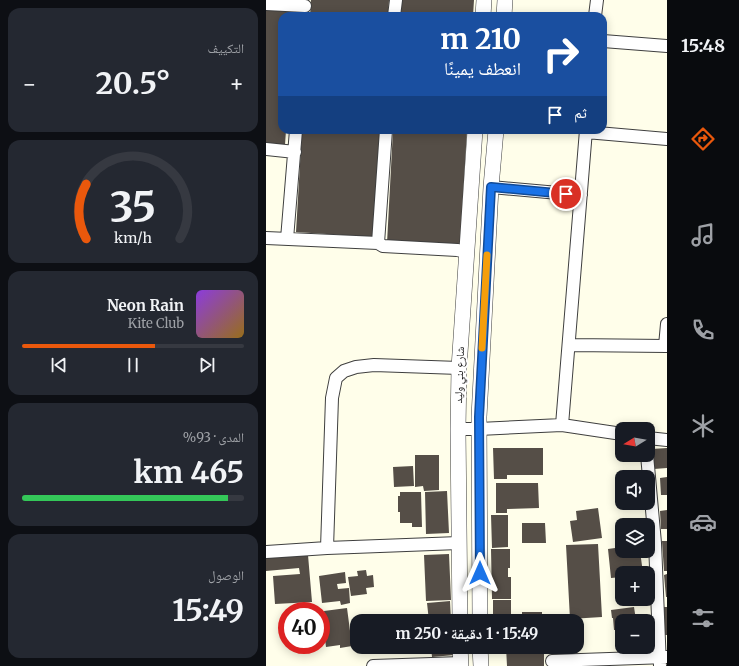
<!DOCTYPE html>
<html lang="ar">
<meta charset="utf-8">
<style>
body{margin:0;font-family:Merriweather,"Noto Naskh Arabic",serif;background:#242831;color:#f1f3f6;direction:rtl;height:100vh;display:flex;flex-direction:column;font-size:15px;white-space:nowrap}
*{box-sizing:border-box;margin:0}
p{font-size:13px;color:#9ea1a6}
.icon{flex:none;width:22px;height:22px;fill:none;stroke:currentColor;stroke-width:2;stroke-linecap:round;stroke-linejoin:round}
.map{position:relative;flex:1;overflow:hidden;direction:ltr}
.panel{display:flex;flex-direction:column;gap:8px;padding:8px;background:#0d0f14;width:266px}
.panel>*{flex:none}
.hud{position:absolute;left:12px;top:12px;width:329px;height:122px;border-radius:12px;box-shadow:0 2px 10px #0003;direction:rtl;background:#1a4fa0;color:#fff;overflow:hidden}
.needle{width:26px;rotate:259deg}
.controls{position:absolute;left:349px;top:422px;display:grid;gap:8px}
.controls a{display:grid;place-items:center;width:40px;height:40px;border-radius:8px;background:#171b24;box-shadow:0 2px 10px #0003;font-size:20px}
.speed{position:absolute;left:12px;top:602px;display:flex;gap:8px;font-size:20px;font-weight:700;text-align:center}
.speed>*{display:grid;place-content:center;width:52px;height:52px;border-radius:50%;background:#171b24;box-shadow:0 2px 10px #0003;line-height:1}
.speed .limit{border:6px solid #d22;background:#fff;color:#111}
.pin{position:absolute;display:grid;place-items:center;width:34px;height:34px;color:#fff;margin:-17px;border:2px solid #fff;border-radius:50%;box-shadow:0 1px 4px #0007}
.me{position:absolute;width:44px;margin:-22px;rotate:0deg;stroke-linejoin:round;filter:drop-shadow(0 0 3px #0008)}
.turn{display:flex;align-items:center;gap:14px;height:84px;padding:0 20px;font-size:18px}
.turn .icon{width:52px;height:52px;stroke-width:2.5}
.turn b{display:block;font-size:28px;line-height:34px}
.then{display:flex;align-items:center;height:38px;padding:0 20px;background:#0003;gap:8px;font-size:15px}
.big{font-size:30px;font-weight:700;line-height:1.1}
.panel .widget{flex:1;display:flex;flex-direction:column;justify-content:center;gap:6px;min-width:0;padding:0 14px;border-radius:12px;background:#242831}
.panel .dial{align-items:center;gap:0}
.dial svg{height:104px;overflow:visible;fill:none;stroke:#363941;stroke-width:7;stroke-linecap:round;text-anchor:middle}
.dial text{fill:#f1f3f6;stroke:none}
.song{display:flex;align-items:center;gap:12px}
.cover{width:48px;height:48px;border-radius:6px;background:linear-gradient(135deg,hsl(270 70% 55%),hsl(40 70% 35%))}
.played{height:4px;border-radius:2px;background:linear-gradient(90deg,#ea580c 60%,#363941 60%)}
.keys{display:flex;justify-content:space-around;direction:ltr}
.heat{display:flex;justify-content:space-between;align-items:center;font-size:22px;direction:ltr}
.charge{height:6px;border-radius:3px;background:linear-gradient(90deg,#34c759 93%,#363941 0)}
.trip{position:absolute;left:84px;top:614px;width:234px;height:40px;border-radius:12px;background:#171b24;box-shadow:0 2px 10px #0003;font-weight:700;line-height:40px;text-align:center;direction:rtl}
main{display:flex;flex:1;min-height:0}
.menu{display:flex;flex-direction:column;width:72px;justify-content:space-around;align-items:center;background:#090b0e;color:#9ea1a6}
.menu .icon{width:28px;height:28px}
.menu .active{color:#ea580c}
.menu b{font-size:18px;color:#f1f3f6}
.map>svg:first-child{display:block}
</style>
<main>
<nav class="menu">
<b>15:48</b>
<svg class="icon active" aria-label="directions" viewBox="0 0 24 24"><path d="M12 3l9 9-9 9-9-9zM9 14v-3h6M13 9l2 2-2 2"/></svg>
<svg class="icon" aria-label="music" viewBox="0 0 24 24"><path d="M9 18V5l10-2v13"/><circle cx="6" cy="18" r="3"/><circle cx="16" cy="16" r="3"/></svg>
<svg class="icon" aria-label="phone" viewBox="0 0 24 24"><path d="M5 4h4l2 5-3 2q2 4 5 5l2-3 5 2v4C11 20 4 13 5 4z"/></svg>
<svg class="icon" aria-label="climate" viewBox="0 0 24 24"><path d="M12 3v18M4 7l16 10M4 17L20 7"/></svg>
<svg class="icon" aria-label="car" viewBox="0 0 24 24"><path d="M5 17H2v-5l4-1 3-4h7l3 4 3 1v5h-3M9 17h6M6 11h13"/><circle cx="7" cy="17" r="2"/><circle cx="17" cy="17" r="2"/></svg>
<svg class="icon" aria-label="filters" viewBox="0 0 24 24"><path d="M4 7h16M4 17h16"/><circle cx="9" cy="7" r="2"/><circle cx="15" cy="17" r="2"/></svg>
</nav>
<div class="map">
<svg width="401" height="666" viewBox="0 0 401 666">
<rect width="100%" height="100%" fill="#fffeea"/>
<path fill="#554e47" d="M45,0H123L122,16H44Z
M134,0H208L207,16H133Z
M0,9L29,11V16H16V130H20L19,145L0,143Z
M36,130H114L107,237L30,232Z
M127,130H201L194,247L121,243Z
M227,448H277V475H241V479H228Z
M401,448V468L388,469L386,449Z
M149,455H173V490L158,491L157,486L149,487Z
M147,466L148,486L128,487L127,467Z
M401,477V495H395L394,478Z
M230,483H272L273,508L241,509V513H230Z
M181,491L183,533L160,534L159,492Z
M134,492H155L156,527H146V523H134V512H132V496H134Z
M332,508L336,538L307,542L304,521L311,520L310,511Z
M401,510V529H395L394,511Z
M225,515H242V547L226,548Z
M256,523H279L280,543H256Z
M396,541H401V571H398Z
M332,544L336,617L304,619L300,545Z
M356,547V551H374L377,573H356V577L345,578L342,549Z
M225,549H244V568H242V577H245V599H226Z
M183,554L185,600L160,601L158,555Z
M42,555L46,602L9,604L7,576L34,574L33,568L0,571V558Z
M100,570L101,576L107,575L108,587L100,588L101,594L85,596L82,577L92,576L91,571Z
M79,572L80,583L71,584L72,589L83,588L84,603L75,605L74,601L56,603L53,576Z
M401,574V597H400L398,575Z
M227,600H245V621H227Z
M184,601L185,621H163L161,603Z
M368,607L370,620H366V621H356V636L351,637V630H348L347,618H346L345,610Z
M396,607H401V635H399Z
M81,608L86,646L74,648V645L60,647L57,623H60L58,611Z
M256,612H276V621H256Z
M165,647H188V655L166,657Z
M240,647H278V666H241Z"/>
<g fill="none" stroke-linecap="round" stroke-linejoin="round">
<g stroke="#3f3f3f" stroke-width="14">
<path id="minor" d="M0,4L39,6
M128,16L130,0
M329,16L331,0
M337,41L401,46
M320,132L401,139
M0,149L29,152
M225,187L315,195
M0,238L112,243L117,246L191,250L201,252
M21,239L30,130
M112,243L120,130
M303,345L401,346
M399,346L401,324
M296,425L320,130
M192,429H213L296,425L356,434
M382,438L401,440
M381,455L389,543L394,666
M61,548L66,398L70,378L78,371L90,367L108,365L193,368
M0,552L61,548L193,543
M286,661L401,657
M107,666L195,663"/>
</g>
<g stroke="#3f3f3f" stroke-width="16">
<path id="tertiary" d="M217,16L218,0
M238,16L239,0
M194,621L192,429L193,368L209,130
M214,621L213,417L225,187L230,130
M194,647L195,666
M214,647L215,666"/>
</g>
<use href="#minor" stroke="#fff" stroke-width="12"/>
<use href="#tertiary" stroke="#fff" stroke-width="15"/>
</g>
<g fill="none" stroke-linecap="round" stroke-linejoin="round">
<g stroke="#114b97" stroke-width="10">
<path id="route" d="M214,573L213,417L225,187L300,194"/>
</g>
<use href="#route" stroke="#1a73e8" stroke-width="7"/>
<path stroke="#f59e0b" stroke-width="7" d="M216,348L221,255"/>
</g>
<g text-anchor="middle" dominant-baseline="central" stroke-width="4" stroke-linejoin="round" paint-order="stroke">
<g font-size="11" fill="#0c0c0c" stroke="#fff">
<text transform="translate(193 375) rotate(-88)">شارع بني وليد</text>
</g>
</g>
</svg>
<div class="controls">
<a><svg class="needle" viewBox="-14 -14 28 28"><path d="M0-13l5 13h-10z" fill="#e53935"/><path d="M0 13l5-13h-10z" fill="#9ea1a6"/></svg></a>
<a><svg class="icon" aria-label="sound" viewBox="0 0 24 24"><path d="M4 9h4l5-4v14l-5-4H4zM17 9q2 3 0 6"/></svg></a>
<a><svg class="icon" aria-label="layers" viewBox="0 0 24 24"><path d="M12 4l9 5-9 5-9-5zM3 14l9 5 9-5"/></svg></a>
<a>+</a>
<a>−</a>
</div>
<div class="speed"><div class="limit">40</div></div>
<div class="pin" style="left:300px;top:194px;background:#d93025"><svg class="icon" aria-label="arrive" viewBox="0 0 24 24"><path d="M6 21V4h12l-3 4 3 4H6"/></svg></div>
<svg class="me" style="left:214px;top:573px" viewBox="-20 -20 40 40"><path d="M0-17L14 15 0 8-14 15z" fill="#1a73e8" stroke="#fff" stroke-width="4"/></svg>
<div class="trip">15:49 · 1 دقيقة · 250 m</div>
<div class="hud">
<div class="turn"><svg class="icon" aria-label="right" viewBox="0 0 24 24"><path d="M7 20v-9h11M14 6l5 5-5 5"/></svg><div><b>210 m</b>انعطف يمينًا</div></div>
<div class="then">ثم<svg class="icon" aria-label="arrive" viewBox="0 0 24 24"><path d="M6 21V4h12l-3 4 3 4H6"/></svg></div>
</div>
</div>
<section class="panel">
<div class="widget"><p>التكييف</p>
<div class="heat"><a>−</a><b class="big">20.5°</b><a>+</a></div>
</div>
<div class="widget dial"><svg viewBox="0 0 100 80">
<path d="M14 69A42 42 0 1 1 86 69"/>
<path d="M14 69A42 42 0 0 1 14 27" stroke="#ea580c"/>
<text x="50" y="56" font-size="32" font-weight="700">35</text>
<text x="50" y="72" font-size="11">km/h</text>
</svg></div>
<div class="widget">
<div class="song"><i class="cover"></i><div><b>Neon Rain</b><p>Kite Club</p></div></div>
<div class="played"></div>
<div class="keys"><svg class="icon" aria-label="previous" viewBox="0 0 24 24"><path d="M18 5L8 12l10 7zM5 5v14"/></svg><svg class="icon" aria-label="pause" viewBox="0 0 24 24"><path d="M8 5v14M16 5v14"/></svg><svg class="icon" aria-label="next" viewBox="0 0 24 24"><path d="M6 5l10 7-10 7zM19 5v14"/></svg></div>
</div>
<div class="widget"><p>المدى · 93%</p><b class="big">465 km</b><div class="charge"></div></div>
<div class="widget"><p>الوصول</p><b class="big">15:49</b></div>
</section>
</main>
